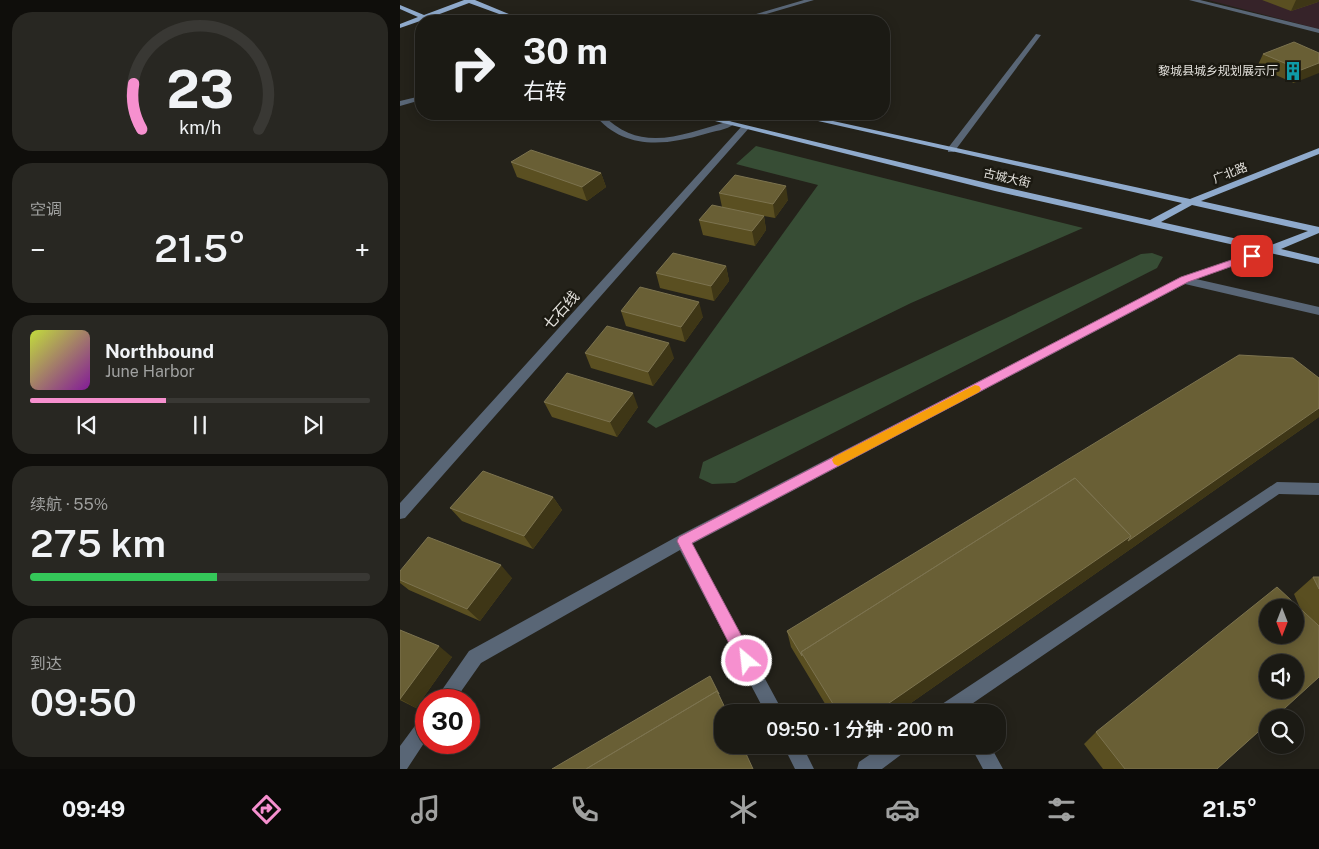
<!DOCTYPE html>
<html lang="zh">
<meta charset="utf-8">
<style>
body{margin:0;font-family:"Public Sans","Noto Sans SC",sans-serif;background:#282722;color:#f1f3f6;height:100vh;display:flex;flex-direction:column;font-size:19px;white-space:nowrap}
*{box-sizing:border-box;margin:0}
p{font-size:16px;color:#a0a1a0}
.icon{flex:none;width:28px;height:28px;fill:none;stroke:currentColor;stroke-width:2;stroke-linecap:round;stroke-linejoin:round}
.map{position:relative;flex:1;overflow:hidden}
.sheet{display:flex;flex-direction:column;gap:12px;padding:12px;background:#0f0e0b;width:400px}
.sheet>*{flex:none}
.banner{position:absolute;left:15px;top:15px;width:475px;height:105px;border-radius:20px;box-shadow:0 2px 12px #0003,0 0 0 1px #393834;background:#1b1a14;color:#f1f3f6;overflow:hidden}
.needle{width:32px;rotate:180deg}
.controls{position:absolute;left:859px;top:599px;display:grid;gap:10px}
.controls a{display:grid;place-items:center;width:45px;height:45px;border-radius:50%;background:#1b1a14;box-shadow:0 2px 12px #0003,0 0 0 1px #393834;font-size:25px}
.speed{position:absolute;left:15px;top:689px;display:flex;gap:10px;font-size:25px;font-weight:700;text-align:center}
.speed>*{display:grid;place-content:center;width:65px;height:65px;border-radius:50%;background:#1b1a14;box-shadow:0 2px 12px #0003,0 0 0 1px #393834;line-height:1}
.speed .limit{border:8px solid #d22;background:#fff;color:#111}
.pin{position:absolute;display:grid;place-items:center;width:42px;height:42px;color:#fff;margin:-21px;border-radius:10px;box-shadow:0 2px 8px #0006}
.me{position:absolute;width:55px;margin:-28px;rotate:332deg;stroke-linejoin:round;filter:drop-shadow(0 0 4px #0008)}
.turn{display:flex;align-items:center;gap:18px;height:105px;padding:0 25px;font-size:22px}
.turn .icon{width:65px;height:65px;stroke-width:2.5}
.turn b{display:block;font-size:35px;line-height:42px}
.big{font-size:38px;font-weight:600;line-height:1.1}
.sheet .tile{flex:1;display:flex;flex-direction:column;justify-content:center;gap:8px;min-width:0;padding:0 18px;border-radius:20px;background:#282722}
.sheet .dial{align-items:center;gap:0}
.dial svg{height:130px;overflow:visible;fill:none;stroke:#393834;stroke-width:7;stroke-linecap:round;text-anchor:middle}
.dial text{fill:#f1f3f6;stroke:none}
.song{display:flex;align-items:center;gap:15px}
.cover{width:60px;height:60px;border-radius:8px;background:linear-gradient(135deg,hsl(70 70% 55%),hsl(290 70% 35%))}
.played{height:5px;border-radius:2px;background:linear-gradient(90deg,#f690cf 40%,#393834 40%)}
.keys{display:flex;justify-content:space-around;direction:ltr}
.heat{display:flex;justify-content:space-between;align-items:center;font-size:28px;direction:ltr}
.charge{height:8px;border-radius:4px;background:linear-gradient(90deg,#34c759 55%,#393834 0)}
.trip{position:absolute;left:314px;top:704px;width:292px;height:50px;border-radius:20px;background:#1b1a14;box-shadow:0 2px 12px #0003,0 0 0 1px #393834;font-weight:600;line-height:50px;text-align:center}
.tab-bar{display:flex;height:80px;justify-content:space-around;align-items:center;background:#0b0a08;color:#a0a1a0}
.tab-bar .icon{width:35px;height:35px}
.tab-bar .active{color:#f690cf}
.tab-bar b{font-size:22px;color:#f1f3f6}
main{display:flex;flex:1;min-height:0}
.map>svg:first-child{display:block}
</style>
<main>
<section class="sheet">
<div class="tile dial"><svg viewBox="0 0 100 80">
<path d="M14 69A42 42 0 1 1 86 69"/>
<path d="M14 69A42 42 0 0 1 9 41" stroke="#f690cf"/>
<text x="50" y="56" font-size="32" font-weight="700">23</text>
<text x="50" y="72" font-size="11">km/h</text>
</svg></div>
<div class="tile"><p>空调</p>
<div class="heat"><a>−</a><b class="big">21.5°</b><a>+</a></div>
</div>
<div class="tile">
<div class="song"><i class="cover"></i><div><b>Northbound</b><p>June Harbor</p></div></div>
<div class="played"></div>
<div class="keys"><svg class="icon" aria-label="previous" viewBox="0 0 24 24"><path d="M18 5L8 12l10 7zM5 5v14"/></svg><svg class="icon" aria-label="pause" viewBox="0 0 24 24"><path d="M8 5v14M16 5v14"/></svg><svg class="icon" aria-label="next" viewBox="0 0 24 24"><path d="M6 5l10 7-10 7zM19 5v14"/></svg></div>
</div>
<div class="tile"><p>续航 · 55%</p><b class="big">275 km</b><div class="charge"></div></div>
<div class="tile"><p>到达</p><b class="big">09:50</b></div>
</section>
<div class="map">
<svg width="919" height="769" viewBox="0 0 919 769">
<rect width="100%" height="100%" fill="#24221a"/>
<path fill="#362329" d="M808,0H915L919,1V29Z"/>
<path fill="#374d35" d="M356,146L683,228L511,303L256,428L247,422L418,185L336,164Z
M752,253L763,257L757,268L335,483L312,484L299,478L303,462L741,254Z"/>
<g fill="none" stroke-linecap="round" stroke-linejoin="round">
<path fill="#596676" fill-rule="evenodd" d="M404,0H414L342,21H332Z
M789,0H800L919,29V33Z
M636,34L641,35L554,152H548V148Z
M21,96V100L0,106V101Z
M194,114H202C241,155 283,134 330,121L334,124C327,130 314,131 305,134C264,146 223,150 194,114Z
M342,126L349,128L5,518L0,519V503Z
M869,247L874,250L873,252L796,279L919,307V315L785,284L292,544L383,712H365L280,550L81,663L55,700H35L69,651L278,536L781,277Z
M877,482L919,483V495L879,494L560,712H536L539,706Z
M26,716V740L7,769H0V746L20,719Z
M383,745H402L414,769H395Z
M484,745H509L506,751L482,769H457L459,762Z
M570,745H590L603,769H583Z"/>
<path fill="#8faacc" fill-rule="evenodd" d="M64,0H75L126,21H118L69,3L29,18V20H23L0,28V24L18,17L0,9V5L24,15Z
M287,114H300L595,185L750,220L782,203L387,114H401L790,199L919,148V154L801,201L919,227V233L881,249L919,258V264L595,191ZM792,205L908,231L869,246L761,222Z"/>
</g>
<path fill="#5a4f21" d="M862,0H919L918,2L891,11Z
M919,53L894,83L857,67L863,54Z
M111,162L201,173L206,187L187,201L117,177Z
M319,193L388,200L375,218L364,216L366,230L355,246L303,235L299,220L322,207Z
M326,266L329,281L314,301L260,288L256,273Z
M221,311L303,317L285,342L226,326Z
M185,353L274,358L253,386L191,368Z
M144,402L238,407L217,437L152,417Z
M919,417L498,712H430L391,647L387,631Z
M153,497L162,510L133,549L62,521L50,508Z
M0,571L112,578L80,621L9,590L0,583Z
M913,577H919V677L817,769H703L684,744L696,732L900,608L894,594Z
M0,630L52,657L16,708L0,700Z"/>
<path fill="#3e3616" d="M896,0H919V1L918,2L891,11Z
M919,63V73L894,83L901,70Z
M201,173L206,187L187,201L182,187Z
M386,186L388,200L375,218L373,204Z
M364,216L366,230L355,246L352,231Z
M326,266L329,281L314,301L311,286Z
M299,302L303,317L285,342L281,327Z
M269,343L274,358L253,386L248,372Z
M233,393L238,407L217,437L210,422Z
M919,408V417L498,712H476L731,536Z
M153,497L162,510L133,549L124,536Z
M101,565L112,578L80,621L67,609Z
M39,646L52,657L16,708L0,699Z"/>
<path fill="#695f35" stroke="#7c734f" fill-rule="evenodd" d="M894,42L919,53V63L901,70L863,54Z
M131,150L201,173L182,187L111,162Z
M335,175L386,186L373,204L319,193Z
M312,205L364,216L352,231L299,220Z
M273,253L326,266L311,286L256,273Z
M240,287L299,302L281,327L221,311Z
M207,326L269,343L248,372L185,353Z
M839,355L893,358L919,378V408L728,541L731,536L675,478L401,652L402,656L387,631Z
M167,373L233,393L210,422L144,402Z
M83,471L153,497L124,536L50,508Z
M675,478L731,536L476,712H438L401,652Z
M28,537L101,565L67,609L0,580V571Z
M913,577H919V589Z
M877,587L919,626V677L874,718H868V723L817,769H725L696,732ZM868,608H895V635H868ZM868,662H895V690H868Z
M0,630L39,646L0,699Z
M310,676L319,694L317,691L186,769H152Z
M317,691L327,712H322V745H342L353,769H186Z"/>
<path fill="#f690cf" stroke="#a05e87" d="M852,253L857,256L855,258L788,282L292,543L355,661L352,667L347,669L341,667L279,545L277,541L279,537L781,277Z"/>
<path fill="#f59e0b" d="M575,385L579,386L581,389L579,392L442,464L438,466L434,464L432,460L434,457Z"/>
<defs>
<g id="building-bare" transform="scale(1.5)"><path d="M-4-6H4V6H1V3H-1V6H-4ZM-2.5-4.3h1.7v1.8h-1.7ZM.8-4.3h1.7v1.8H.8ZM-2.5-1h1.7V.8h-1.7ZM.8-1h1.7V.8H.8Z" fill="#0f9aa8" stroke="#1b1911" stroke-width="2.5" paint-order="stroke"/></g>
</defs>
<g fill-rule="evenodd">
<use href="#building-bare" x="893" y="71"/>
</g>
<g text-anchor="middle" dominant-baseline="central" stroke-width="5" stroke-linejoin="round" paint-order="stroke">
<g font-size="12" fill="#e3e1dc" stroke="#1b1911" text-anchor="end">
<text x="878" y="71">黎城县城乡规划展示厅</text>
</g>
<g font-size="12" fill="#e3e1dc" stroke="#1b1911">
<text transform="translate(830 173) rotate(-21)">广北路</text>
<text transform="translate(607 178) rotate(13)">古城大街</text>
</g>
<g font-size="15" fill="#e3e1dc" stroke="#1b1911">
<text transform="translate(161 310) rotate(-48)">七石线</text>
</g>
</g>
</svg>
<div class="controls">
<a><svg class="needle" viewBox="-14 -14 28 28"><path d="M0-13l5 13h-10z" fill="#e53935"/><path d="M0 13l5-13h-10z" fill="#a0a1a0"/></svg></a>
<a><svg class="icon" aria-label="sound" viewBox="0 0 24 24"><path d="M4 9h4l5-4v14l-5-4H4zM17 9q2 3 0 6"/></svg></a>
<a><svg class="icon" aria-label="search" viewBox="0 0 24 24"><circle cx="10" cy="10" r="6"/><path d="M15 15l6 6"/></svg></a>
</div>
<div class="speed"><div class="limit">30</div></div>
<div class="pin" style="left:852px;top:256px;background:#d93025"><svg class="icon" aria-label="arrive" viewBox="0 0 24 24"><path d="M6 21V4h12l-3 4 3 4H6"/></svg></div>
<svg class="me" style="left:347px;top:661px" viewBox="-20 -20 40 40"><circle r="17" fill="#f690cf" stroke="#fff" stroke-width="3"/><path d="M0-11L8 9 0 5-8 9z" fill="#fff"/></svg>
<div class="trip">09:50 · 1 分钟 · 200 m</div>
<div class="banner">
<div class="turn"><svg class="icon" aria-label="right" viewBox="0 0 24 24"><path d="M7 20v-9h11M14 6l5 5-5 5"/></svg><div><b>30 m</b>右转</div></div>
</div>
</div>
</main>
<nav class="tab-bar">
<b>09:49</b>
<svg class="icon active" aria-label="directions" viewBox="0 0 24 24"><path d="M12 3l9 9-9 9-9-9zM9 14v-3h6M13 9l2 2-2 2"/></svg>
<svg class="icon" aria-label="music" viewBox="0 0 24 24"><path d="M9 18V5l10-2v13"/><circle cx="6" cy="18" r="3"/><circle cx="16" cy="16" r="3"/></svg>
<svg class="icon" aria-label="phone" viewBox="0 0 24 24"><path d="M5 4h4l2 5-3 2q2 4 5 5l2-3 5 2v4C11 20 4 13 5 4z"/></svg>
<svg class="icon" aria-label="climate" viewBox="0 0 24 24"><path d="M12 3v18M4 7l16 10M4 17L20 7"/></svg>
<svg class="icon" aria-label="car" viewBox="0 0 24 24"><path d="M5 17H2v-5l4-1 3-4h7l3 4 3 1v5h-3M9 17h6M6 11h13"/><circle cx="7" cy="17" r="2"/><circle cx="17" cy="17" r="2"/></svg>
<svg class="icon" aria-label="filters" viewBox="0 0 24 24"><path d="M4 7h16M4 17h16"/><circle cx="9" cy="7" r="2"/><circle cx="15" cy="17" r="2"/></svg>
<b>21.5°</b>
</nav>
